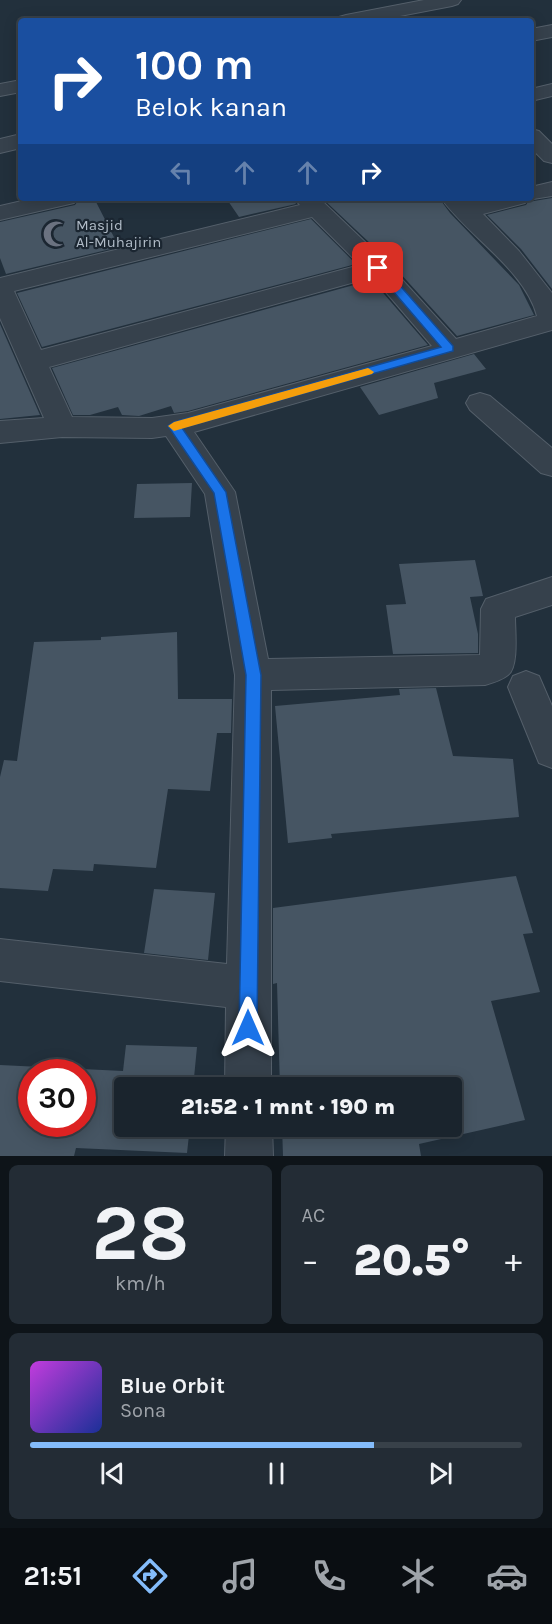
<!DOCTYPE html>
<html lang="id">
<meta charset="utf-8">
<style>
body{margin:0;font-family:Karla,sans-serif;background:#232c35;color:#f1f3f6;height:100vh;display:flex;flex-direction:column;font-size:22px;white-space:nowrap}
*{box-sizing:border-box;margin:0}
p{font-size:20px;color:#9fa4aa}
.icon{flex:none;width:33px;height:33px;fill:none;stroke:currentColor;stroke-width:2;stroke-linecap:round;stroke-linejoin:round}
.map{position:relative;height:1156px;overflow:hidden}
.drawer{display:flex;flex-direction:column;gap:9px;padding:9px;background:#0e1419;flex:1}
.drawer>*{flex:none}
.top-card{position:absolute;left:18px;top:18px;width:516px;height:183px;border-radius:6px;box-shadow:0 3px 15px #0003,0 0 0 2px #384149;background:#1a4fa0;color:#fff;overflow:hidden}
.speed{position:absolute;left:18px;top:1059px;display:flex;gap:12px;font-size:30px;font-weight:700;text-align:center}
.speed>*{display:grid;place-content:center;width:78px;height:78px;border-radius:50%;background:#1a242d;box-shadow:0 3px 15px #0003,0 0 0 2px #384149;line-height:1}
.speed .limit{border:9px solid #d22;background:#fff;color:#111}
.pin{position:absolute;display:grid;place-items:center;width:51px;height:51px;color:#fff;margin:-26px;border-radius:12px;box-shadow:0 3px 9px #0006}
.me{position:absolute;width:66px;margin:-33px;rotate:0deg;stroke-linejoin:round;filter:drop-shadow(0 0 4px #0008)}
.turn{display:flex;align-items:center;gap:21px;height:126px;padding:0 18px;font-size:27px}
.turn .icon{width:78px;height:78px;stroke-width:2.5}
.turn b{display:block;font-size:42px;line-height:51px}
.lanes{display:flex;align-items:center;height:57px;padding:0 18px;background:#0003;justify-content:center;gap:30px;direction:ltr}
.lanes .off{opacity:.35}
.big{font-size:45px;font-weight:800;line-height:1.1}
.drawer .tile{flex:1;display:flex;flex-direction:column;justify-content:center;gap:9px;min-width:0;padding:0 21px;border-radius:9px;background:#232c35}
.drawer .dial{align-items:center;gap:0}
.dial b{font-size:78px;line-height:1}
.song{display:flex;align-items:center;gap:18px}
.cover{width:72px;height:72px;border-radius:9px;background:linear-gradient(135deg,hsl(290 70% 55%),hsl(230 70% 35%))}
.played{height:6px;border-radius:3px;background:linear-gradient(90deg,#84bcfb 70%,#384149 70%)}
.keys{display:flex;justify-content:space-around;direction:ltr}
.heat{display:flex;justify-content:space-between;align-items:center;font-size:33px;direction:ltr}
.drawer .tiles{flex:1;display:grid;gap:9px;grid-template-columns:1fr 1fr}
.tile:last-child{grid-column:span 2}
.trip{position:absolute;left:114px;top:1077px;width:348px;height:60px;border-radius:6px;background:#1a242d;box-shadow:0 3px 15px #0003,0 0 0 2px #384149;font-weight:800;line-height:60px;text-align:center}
.menu{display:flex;height:96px;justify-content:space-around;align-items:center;background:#0a0e12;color:#9fa4aa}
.menu .icon{width:42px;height:42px}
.menu .current{color:#84bcfb}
.menu b{font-size:27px;color:#f1f3f6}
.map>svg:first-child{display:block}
</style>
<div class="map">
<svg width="552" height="1156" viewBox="0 0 552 1156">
<rect width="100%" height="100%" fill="#22303c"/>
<path fill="#465563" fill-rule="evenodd" d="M80,198H94L119,247L6,274L0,258V222L75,205Z
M226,198H292L296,204L239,217Z
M322,198H439L450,213L519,285L534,315L457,336L389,261Z
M552,198V289L521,249L487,215L526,205L528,202Z
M311,219L356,264L42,347L17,293Z
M372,280L428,345L188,411L174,413L171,406L139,416L122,415L118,407L90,415H73L52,368Z
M0,324L40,415L0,419Z
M474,354L486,369L434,383L438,398L379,415L360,387Z
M192,483L190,517L134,518L137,484Z
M475,560L483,596L470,597L478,634V653L393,654L386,605L406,604L399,564Z
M177,632L178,699H232L231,733H217L210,791L168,789L156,868L94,864L93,871L53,869L48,891L0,888V777L4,760L17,761L34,642L101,640V637Z
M436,688L453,756L513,759L519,817L331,834L332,838L288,843L275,706L400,695L399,689Z
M516,876L533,933L523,934L540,992L491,1001L525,1120L419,1144L421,1156H283L282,1126H452V1088H280L277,983L273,984V908Z
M154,889L215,893L208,960L144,953Z
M126,1045L197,1047L193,1088H124V1126H190L187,1153L76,1148L74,1156H0V1065L123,1071ZM32,1072H82V1124H32Z"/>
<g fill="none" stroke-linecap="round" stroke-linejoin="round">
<g stroke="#545f6a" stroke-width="2">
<path id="street" d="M424,0H461L458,4L452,6L374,21H337L339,17L346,15Z
M552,25V37L531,41V29Z
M21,80V92L0,96V84Z
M552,84V96L531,101V89Z
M531,129L539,131L552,144V163L544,161L531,148Z
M21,134V148L0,153V139Z
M552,182V196L527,200L525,203L483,214L519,251L552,293V330L194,432L235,492L268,659L480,655L481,609L486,599L552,577V605L515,617C515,631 519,667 508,675C502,680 492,683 485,685L271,690V1088H225L226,1007L0,981V939L227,964L235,675L205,494L166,436L152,438L62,437L0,443V421L44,418L0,318V278L300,205L294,198H319L387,263L456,339L537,316C525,270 467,235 441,198H467L472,203L490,198H531V187ZM312,217L360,265L41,350L14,291ZM373,277L432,346L188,413L152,418L72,417L49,367Z
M35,198H78L74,203L0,220V206Z
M480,393L490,396L552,448V476L541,473L470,410L466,403L470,396Z
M526,671L539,676L552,706V768L539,763L508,687L513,676Z
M226,1126H272L273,1156H225Z"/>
</g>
<use href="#street" fill="#36414c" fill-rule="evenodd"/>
</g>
<path fill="#1a73e8" stroke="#114b97" stroke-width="1.5" d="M378,264L382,265L453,346V351L182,428L226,492L261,675L257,1028L254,1034L248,1037L241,1034L239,1028L246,675L214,493L168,426L174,422L441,347L375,270L373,268Z"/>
<path fill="#f59e0b" d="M368,368L374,372L372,374L174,431L168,426L174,422Z"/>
<defs>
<g id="mosque-bare" transform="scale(2.07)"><path d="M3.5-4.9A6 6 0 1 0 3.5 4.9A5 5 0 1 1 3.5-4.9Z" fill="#6b7280" stroke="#1b2631" stroke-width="2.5" paint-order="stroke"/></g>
</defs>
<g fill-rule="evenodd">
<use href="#mosque-bare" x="56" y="234"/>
</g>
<g text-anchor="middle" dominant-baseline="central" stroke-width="4.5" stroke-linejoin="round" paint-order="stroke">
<g font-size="15" fill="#b1bcc8" stroke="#1b2631" text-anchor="start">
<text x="76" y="225">Masjid<tspan x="76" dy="17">Al-Muhajirin</tspan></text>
</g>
</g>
</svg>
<div class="speed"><div class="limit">30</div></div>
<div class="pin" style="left:378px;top:268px;background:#d93025"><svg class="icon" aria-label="arrive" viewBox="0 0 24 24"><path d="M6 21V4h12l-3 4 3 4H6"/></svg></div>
<svg class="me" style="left:248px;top:1028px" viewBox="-20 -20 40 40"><path d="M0-17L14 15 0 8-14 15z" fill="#1a73e8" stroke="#fff" stroke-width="4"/></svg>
<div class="trip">21:52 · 1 mnt · 190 m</div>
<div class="top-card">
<div class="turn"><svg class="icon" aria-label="right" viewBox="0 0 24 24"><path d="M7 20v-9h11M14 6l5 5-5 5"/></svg><div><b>100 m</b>Belok kanan</div></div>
<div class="lanes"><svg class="icon off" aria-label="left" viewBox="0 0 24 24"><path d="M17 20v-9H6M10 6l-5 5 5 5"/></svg><svg class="icon off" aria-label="ahead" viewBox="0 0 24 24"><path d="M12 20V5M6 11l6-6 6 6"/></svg><svg class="icon off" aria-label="ahead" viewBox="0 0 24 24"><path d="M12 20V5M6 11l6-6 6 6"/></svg><svg class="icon" aria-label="right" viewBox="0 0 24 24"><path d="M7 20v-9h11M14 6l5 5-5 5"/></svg></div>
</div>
</div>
<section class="drawer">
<div class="tiles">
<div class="tile dial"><b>28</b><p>km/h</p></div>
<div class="tile"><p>AC</p>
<div class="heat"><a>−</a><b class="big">20.5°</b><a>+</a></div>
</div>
<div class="tile">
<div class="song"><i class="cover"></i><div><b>Blue Orbit</b><p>Sona</p></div></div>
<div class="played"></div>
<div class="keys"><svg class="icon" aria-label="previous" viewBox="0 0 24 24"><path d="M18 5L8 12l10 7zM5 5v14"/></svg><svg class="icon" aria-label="pause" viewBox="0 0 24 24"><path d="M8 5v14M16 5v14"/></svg><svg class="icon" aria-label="next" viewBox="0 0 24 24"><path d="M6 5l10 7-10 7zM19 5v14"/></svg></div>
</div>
</div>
</section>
<nav class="menu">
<b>21:51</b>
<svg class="icon current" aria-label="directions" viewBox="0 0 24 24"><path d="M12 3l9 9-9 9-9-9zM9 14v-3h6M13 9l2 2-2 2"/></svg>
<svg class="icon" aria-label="music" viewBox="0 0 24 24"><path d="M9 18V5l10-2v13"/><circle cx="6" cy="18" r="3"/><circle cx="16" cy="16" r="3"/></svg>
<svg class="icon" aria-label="phone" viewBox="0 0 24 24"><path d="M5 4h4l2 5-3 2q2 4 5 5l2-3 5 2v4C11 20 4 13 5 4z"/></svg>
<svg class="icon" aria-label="climate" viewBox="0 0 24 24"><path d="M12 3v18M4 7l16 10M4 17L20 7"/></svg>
<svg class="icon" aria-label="car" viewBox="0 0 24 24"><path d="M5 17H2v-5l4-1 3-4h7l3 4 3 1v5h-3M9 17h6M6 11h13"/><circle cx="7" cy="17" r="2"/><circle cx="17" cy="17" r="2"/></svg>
</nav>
